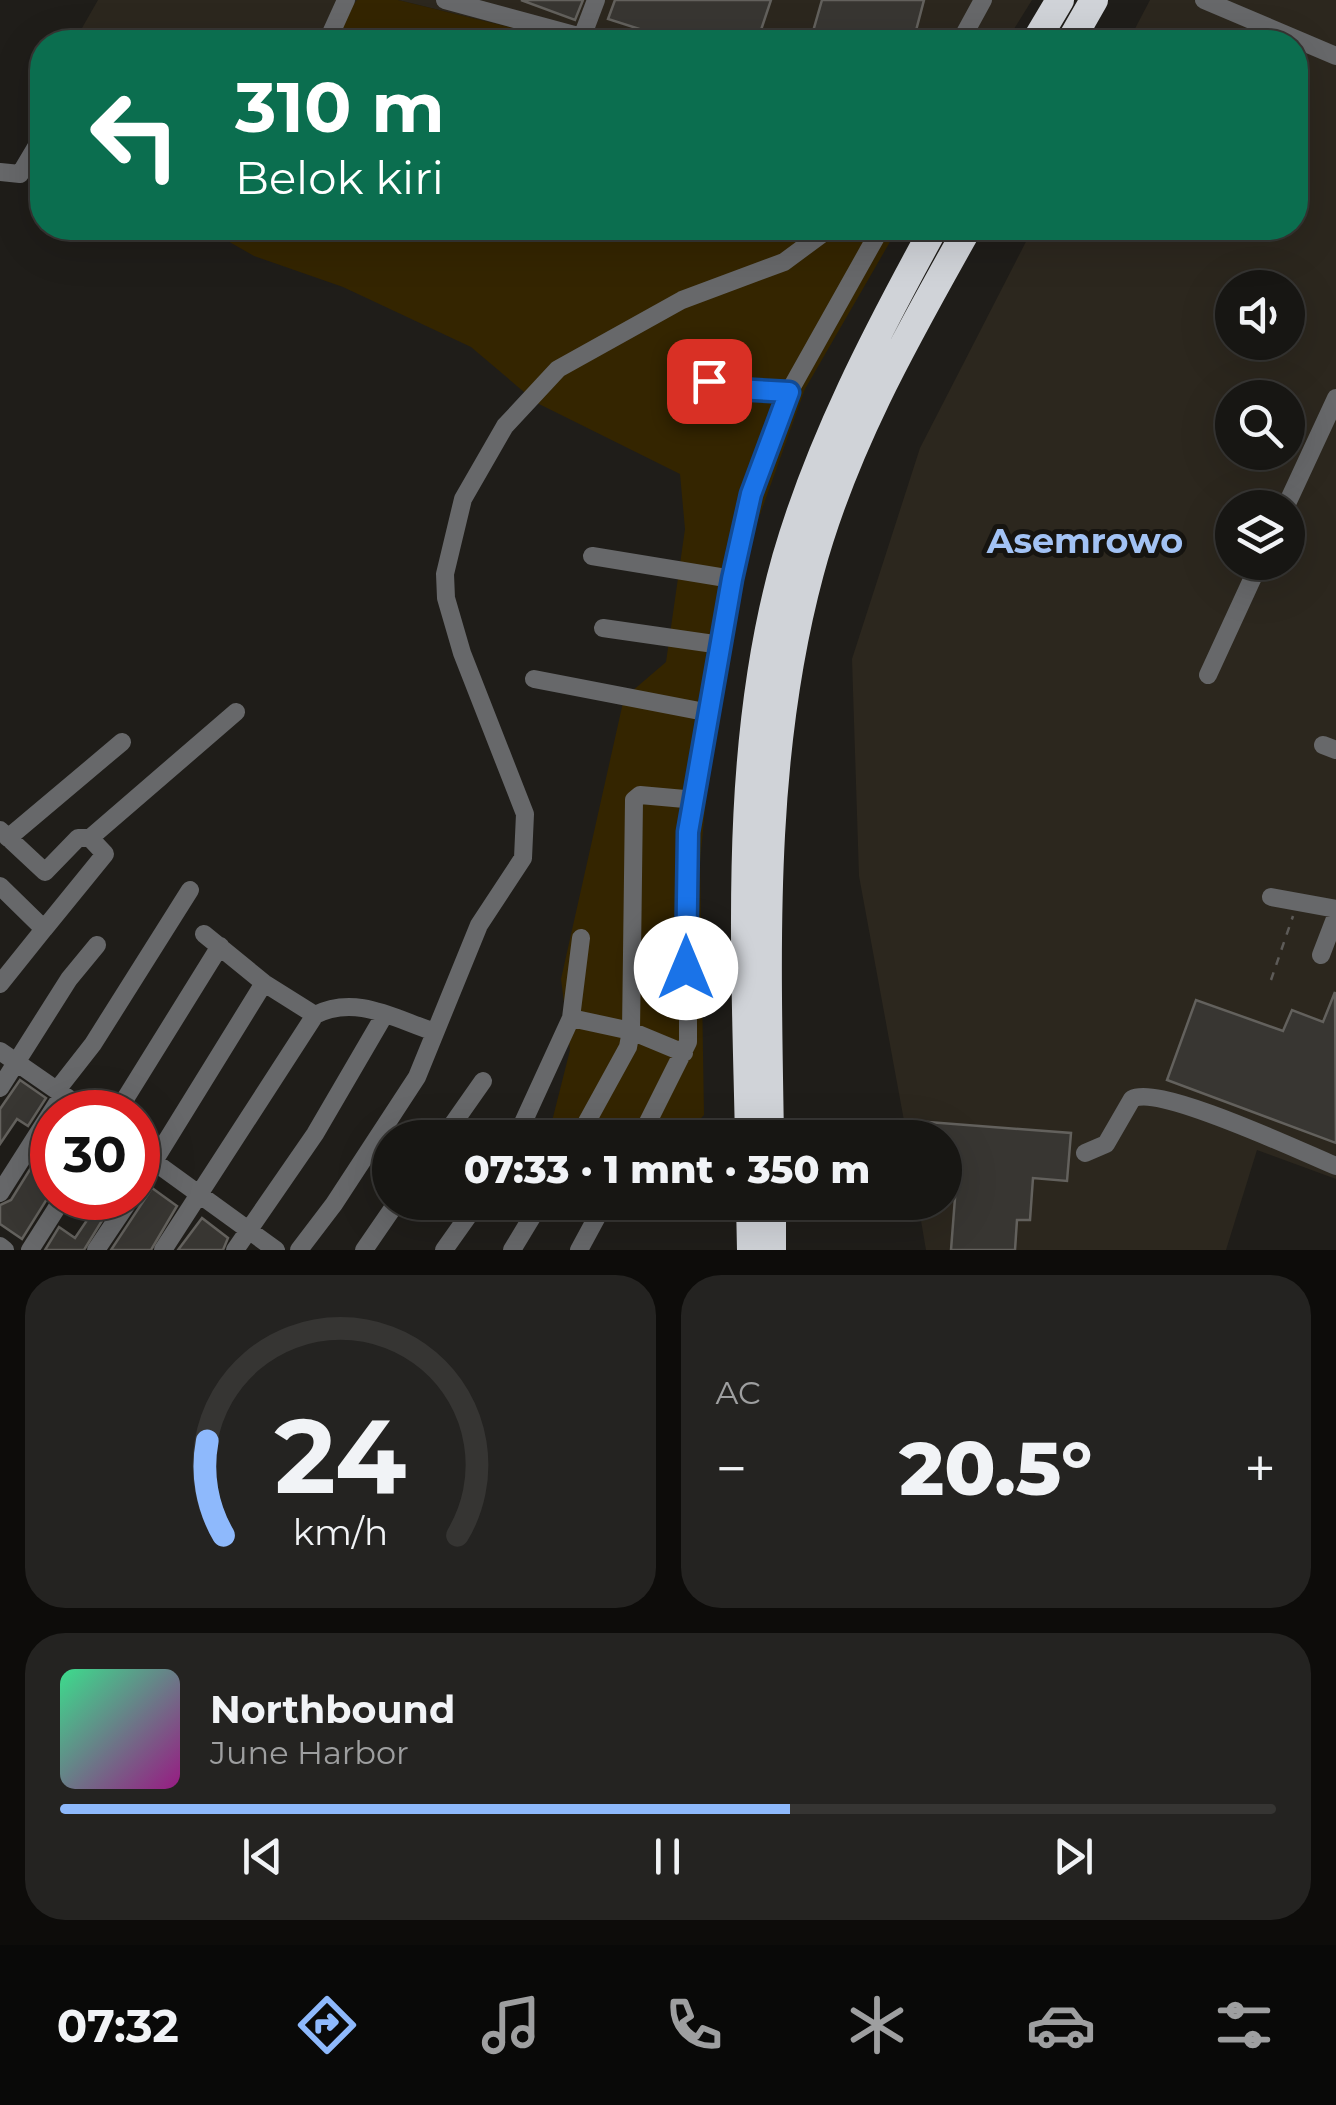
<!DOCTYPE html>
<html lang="id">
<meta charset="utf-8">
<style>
body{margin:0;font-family:Montserrat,sans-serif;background:#242321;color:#f1f3f6;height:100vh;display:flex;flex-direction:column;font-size:38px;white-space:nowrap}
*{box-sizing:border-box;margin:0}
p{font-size:32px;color:#9e9fa0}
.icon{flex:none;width:55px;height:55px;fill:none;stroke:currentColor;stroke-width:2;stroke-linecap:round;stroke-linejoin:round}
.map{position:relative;height:1250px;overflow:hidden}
.side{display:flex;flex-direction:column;gap:25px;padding:25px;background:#0d0c0a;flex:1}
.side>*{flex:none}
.banner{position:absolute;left:30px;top:30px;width:1278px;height:210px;border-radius:40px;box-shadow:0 10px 40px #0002,0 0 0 2px #363533;background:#0b6e4f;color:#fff;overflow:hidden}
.tools{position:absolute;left:1215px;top:270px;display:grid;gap:20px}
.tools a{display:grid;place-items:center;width:90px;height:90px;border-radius:50%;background:#171613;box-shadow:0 10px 40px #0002,0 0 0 2px #363533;font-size:50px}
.speed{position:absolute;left:30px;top:1090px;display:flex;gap:20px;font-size:50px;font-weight:700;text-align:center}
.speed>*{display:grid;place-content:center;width:130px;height:130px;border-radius:50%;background:#171613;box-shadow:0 10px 40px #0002,0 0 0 2px #363533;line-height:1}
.speed .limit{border:15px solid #d22;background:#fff;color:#111}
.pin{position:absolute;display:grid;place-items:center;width:85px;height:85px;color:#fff;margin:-42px;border-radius:20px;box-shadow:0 5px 15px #0006}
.me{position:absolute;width:110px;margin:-55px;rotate:0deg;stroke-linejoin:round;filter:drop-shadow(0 0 8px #0008)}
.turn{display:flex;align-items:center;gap:35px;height:210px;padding:0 40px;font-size:45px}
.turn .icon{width:130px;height:130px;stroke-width:2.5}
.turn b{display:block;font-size:70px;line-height:85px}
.big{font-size:75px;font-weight:800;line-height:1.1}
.side .widget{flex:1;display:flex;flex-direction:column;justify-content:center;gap:15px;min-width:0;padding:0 35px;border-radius:40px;background:#242321}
.side .dial{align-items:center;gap:0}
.dial svg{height:260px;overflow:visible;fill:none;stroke:#363533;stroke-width:7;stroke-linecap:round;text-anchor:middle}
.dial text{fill:#f1f3f6;stroke:none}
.song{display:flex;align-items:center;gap:30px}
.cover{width:120px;height:120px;border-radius:15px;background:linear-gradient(135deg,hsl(150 70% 55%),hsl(310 70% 35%))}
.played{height:10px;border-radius:5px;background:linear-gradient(90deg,#8eb9fc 60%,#363533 60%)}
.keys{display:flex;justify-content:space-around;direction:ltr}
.heat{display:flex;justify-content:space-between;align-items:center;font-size:55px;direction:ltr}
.side .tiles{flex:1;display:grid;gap:25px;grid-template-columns:1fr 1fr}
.widget:last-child{grid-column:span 2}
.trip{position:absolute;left:372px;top:1120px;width:590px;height:100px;border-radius:50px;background:#171613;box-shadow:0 10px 40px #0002,0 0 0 2px #363533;font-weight:800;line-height:100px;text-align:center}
.menu{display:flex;height:160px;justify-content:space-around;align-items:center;background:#090908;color:#9e9fa0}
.menu .icon{width:70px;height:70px}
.menu .selected{color:#8eb9fc}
.menu b{font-size:45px;color:#f1f3f6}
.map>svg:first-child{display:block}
</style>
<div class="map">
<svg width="1336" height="1250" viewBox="0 0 1336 1250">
<rect width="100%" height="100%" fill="#1f1d19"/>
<path fill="#2c271e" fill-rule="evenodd" d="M98,0H357L325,42H74Z
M398,0H1032L1006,42H571Z
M1150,0H1336V1179L1257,1150L1226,1250H926L918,1203L945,1202V1138L907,1137L859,876L852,659L920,448L1033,228H1295V42H1128ZM1232,288H1288V342H1232ZM1232,398H1288V452H1232ZM1232,508H1288V562H1232Z"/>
<path fill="#342500" d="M357,0H398L571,42H325Z
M205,228H898L805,389L743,562L715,703L700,863L704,1115L683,1137H548L570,1050L561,979L624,698L666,662L685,529L680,474L537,403L471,347L343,287L254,256Z"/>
<path fill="#383632" stroke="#63615d" stroke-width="2.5" d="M521,0H583L575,20Z
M615,0H771L757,42H680L608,19Z
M822,0H924L913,42H810Z
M1335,992L1336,1143L1167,1080L1196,1000L1283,1031L1292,1010L1323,1022Z
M20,1080L46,1098L28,1126L17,1119L0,1144V1109Z
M928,1122L1071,1133L1067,1181L1033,1178L1030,1220H1017L1015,1250H951L957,1172L945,1171V1138H927Z
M52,1134V1191L22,1239L0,1224V1205L11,1200Z
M152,1188L177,1206L151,1250H111Z
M102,1198H116L84,1250H45L59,1227L75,1238Z
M202,1218L228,1238L223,1250H178Z"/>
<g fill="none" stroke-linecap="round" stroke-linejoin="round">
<path stroke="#5d5b58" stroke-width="2.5" stroke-dasharray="8 8" stroke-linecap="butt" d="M1271,980L1293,916"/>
<path stroke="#67686a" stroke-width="18" d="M445,0L600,42
M1204,0L1336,56
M582,37L596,0
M327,42L346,0
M960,42L983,0
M0,172L20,174L42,137
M709,381L736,389L789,392
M1285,508L1336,398
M592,556L732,579
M603,628L721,645
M1208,675L1260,562
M534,679L710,713
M1323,745L1336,750
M0,830L45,872L78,838H90L105,854L44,929
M8,838L122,742
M90,838L236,712
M0,886L44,929L0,984
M1271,897L1336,909
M204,934L264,983L315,1015C356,994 395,1019 435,1032
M1321,955L1336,916
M571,1018L631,1031L684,1053
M0,1051L88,1112
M0,1088L69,979L97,945
M57,1090L93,1044L190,890
M117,1112L220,946
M443,1138L483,1081
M516,1138L571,1018L581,938
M578,1138L628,1047L631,1031L634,800L640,795L696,800
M640,1138L688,1042V832L732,579L751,494L789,392L881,228
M138,1150L276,1250
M1085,1153L1106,1144L1132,1099C1159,1084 1302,1152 1336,1166
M138,1187L264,983
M0,1193L63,1094
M0,1246L5,1250
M30,1250L63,1198
M96,1250L131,1198
M163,1250L315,1015
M235,1250L315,1134L385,1014
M299,1250L334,1204L417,1077L479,925L523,858L525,814L462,653L446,598L445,574L463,499L505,426L558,369L682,300L784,262L830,228
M364,1250L397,1202
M444,1250L478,1202
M512,1250L541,1202
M579,1250L605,1202"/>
<path stroke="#d0d3d8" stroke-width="28" d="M1035,42L1060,0
M1070,42L1094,0
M749,1138C745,945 733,746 786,558C820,441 876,334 934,228
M770,1138C767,947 760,758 810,572C843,449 906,338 968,228
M750,1202L751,1250
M772,1202V1250"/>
</g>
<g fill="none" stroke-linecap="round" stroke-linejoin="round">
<g stroke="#114b97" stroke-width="25">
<path id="route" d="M686,968L688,832L732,579L751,494L789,392L736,389L709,381"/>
</g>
<use href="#route" stroke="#1a73e8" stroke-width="18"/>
</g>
<g text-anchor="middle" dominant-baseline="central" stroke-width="10" stroke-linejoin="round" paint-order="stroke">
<g font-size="35" font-weight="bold" fill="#a2c2f4" stroke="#161410">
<text x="1085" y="540">Asemrowo</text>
</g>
</g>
</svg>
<div class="tools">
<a><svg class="icon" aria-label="sound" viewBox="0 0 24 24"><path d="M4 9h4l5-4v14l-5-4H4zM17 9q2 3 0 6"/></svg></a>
<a><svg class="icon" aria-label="search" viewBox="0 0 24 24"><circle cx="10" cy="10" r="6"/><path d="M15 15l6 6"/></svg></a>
<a><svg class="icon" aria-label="layers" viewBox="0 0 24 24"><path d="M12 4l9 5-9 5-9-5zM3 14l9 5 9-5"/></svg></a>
</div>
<div class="speed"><div class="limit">30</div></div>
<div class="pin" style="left:709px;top:381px;background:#d93025"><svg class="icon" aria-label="arrive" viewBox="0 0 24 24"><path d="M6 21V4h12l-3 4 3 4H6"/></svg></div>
<svg class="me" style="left:686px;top:968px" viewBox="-20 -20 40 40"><circle r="19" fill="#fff"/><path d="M0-13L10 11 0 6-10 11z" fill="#1a73e8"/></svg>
<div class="trip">07:33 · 1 mnt · 350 m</div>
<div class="banner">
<div class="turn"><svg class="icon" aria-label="left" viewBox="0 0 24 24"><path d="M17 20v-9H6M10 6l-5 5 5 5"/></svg><div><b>310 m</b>Belok kiri</div></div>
</div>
</div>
<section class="side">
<div class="tiles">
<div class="widget dial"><svg viewBox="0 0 100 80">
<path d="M14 69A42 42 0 1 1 86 69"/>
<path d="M14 69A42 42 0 0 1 9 40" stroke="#8eb9fc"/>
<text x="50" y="56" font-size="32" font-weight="700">24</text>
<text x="50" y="72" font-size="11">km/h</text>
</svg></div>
<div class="widget"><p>AC</p>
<div class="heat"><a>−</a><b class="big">20.5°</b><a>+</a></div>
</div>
<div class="widget">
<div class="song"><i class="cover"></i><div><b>Northbound</b><p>June Harbor</p></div></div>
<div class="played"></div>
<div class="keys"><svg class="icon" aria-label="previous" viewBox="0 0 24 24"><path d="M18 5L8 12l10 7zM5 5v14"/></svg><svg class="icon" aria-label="pause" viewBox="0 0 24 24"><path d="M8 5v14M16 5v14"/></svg><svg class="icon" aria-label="next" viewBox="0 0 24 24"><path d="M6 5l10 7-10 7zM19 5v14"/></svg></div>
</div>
</div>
</section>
<nav class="menu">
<b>07:32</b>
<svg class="icon selected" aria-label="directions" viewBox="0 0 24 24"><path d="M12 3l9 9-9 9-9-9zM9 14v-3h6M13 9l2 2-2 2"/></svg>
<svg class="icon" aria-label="music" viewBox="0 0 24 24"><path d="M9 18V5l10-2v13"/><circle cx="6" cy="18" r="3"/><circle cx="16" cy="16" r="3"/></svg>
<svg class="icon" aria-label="phone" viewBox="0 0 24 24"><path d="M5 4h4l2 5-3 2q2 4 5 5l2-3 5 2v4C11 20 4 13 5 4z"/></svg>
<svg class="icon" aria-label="climate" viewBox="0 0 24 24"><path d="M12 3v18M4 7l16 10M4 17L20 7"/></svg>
<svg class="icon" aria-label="car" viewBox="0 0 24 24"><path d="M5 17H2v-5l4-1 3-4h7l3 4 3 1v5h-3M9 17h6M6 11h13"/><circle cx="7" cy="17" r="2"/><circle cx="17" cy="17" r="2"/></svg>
<svg class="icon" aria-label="filters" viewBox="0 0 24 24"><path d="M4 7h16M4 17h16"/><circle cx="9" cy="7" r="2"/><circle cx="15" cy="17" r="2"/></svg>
</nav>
